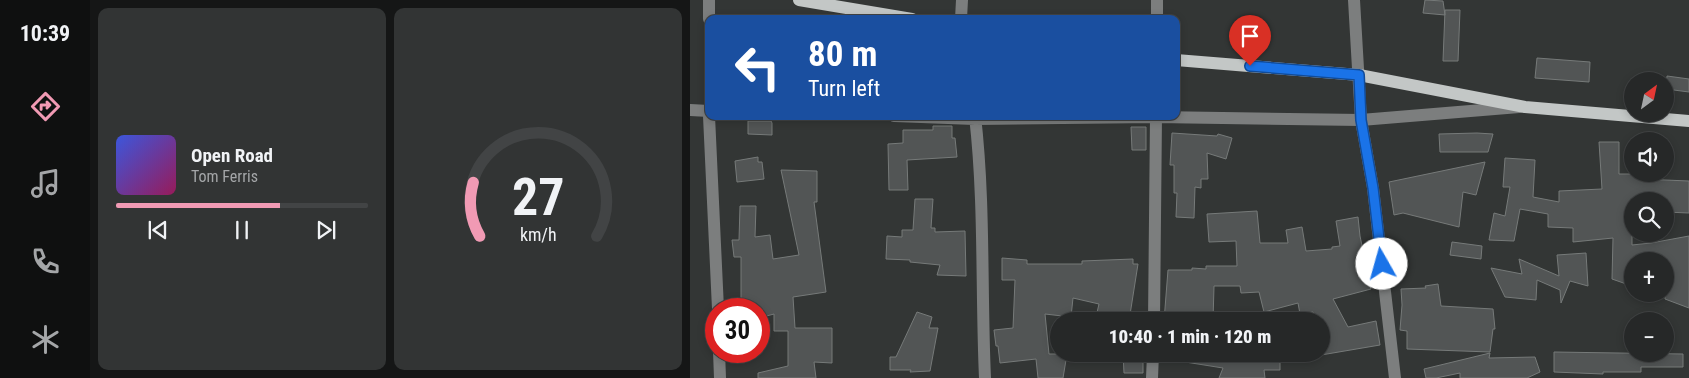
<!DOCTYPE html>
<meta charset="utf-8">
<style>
body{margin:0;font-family:"Roboto Condensed",sans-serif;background:#323434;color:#f1f3f6;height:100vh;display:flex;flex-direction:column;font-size:19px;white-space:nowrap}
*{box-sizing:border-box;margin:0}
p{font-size:16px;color:#a4a6a8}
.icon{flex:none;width:28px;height:28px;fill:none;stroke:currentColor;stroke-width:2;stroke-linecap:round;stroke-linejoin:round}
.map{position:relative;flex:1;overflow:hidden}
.panel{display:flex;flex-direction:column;gap:8px;padding:8px;background:#151616;width:600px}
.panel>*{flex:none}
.banner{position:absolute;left:15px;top:15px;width:475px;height:105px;border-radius:10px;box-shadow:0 2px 8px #0003,0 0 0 1px #424445;background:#1a4fa0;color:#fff;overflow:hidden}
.needle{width:32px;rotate:33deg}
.controls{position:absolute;left:934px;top:72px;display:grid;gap:10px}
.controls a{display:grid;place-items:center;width:50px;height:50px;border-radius:50%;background:#262828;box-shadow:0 2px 8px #0003,0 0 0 1px #424445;font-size:25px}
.speed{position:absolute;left:15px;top:298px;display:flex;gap:10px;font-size:25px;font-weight:700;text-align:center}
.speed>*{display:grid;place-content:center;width:65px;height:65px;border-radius:50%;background:#262828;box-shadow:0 2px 8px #0003,0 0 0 1px #424445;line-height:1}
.speed .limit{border:8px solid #d22;background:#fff;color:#111}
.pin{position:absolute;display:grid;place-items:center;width:42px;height:42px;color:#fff;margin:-51px -21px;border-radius:50% 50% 50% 0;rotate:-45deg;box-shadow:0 0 5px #0007}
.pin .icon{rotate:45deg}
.me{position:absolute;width:55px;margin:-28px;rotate:353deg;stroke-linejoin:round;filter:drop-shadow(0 0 4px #0008)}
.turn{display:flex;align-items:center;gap:18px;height:105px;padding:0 20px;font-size:22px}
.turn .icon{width:65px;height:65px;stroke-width:2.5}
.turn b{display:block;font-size:35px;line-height:42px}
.panel .widget{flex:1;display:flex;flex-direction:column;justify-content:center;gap:8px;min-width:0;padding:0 18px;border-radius:10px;background:#323434}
.panel .dial{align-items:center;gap:0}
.dial svg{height:130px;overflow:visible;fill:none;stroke:#424445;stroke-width:7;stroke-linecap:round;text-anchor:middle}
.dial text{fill:#f1f3f6;stroke:none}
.song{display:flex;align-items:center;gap:15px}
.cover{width:60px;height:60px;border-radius:8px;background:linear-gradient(135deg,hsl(230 70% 55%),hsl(330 70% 35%))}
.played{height:5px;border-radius:2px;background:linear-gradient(90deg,#f19ab4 65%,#424445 65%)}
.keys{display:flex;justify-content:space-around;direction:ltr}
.panel .tiles{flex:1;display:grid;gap:8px;grid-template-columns:repeat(2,1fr)}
.trip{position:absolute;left:360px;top:312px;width:280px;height:50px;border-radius:25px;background:#262828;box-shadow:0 2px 8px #0003,0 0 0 1px #424445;font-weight:800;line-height:50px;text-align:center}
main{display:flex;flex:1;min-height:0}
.menu{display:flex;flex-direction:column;width:90px;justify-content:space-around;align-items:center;background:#0f1010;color:#a4a6a8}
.menu .icon{width:35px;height:35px}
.menu .on{color:#f19ab4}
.menu b{font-size:22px;color:#f1f3f6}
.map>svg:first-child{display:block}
</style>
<main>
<nav class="menu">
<b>10:39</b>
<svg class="icon on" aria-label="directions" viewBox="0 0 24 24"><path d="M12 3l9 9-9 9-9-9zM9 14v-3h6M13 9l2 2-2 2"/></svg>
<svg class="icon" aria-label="music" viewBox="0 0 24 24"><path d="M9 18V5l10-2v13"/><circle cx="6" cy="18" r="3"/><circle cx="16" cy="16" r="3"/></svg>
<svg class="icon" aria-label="phone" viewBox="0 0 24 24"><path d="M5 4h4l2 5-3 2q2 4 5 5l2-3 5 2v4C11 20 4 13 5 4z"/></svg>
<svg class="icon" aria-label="climate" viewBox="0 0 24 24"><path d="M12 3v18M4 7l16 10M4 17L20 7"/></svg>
</nav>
<section class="panel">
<div class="tiles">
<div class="widget">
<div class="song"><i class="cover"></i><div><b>Open Road</b><p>Tom Ferris</p></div></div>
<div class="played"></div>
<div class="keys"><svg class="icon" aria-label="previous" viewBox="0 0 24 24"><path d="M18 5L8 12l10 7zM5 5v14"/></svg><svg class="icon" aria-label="pause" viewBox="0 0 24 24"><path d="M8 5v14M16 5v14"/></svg><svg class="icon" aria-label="next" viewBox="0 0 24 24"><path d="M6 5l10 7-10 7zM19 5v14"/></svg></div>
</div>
<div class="widget dial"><svg viewBox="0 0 100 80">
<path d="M14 69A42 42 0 1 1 86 69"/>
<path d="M14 69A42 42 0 0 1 10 36" stroke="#f19ab4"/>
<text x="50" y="56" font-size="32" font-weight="700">27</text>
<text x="50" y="72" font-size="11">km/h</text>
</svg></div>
</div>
</section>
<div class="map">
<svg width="999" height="378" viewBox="0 0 999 378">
<rect width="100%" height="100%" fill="#333635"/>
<path fill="#525555" stroke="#767a79" d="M735,0L753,1L755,15L733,13Z
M755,10H770L768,61H753Z
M847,58L900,62L899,82L845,78Z
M977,76L999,79V92L976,89Z
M58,121H81L82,123V135L58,134Z
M243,126H262V138H265L267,157L217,160L218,190H199L198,144L213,143V130H243Z
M441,127H456V150H442Z
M482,133L527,136L528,134L542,138L536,159L517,153L518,179H511V188L505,187L504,218L486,217L487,193H484V165H480Z
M787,133L803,134L798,152H750L749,134Z
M909,142H929V174H951V179L999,181V213L975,212V201H942V245L961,243L999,236V308L975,299V261H941L942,286L922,279L923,238L883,242V228L858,227V214L830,209L824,241L799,240L804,213L815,216L820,187H813L815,158L845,160L843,197L869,202V191L912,189Z
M68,157V162H72L74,179L47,182L45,161Z
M795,162L786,195L773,192L769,227L713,213L704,215L699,182Z
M91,170L127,171V202H124L136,292L103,297L105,328H142V363L124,362L126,378H68V373L98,366V331H84V314L69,318V309H51V257H44L42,240H49L50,206H66L65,237L80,235L83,259L109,255Z
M225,199H243L241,228H245V232L275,231L276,276L247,275L250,265L220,262V260L196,259L197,236L212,237V230H223Z
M567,211L570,243H598L596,230L612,227L616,251L642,249V247L650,246L646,221L668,217L670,236L681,289L643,299L658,327L686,321L690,345L631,355V321H628L623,312L610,314L608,303L574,312L569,292L551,293L550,286H524L523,321H474L478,270H502V268L516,269V266H547L546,241L519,242L517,214Z
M762,242L792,246L791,259L760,255Z
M896,253L898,286L880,281L871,303L870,290L847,280L846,300L815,297L801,268L832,274L829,259L869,276L867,255Z
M312,258L337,260V264H392V261L443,259V264H448L439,321H405L409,304L383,298L381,317L355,314L359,354H377L373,378H348L346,359L310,363L308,346H306L304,330L323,328L325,280H312Z
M748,284L751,306L803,309L805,329H803L800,352L717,349V331L710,330L712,305L711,289L736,288L735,286Z
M227,312L242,317L239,328H248L240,371L220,372L221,370H200V357H206Z
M864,352L993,354V367H951V372H913V374L864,372Z
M800,353L799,358L845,357L850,372L837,378H770V373L746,378H736L734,369Z
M433,354H453V373H434Z
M490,354H590V370H574L575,378H529L533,368L489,361Z"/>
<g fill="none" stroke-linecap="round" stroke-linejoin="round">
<path stroke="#7c7e7e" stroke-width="12" d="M467,0V19
M664,0L671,120L683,188L705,378
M19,19V0
M271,19L272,0
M0,110L19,111
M19,116L28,309
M204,116L285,119L466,117L671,120L829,107
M285,116C295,203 291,291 295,378
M464,321L466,116
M29,351L30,378
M462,378L463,354"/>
<path stroke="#c3c7c6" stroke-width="12" d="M109,0L222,19
M486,60L669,75L835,107L999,121"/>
</g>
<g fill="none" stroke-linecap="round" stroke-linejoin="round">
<g stroke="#114b97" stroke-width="12">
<path id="route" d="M560,66L669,75L671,120L683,188L692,264"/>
</g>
<use href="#route" stroke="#1a73e8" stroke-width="9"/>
</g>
</svg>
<div class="controls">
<a><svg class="needle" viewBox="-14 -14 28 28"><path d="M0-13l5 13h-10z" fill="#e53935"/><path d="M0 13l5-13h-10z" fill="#a4a6a8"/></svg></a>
<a><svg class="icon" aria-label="sound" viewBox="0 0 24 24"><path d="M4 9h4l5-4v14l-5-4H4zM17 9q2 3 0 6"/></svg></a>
<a><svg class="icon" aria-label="search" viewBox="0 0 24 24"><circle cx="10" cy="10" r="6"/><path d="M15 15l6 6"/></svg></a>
<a>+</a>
<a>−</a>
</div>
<div class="speed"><div class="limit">30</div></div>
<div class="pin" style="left:560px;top:66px;background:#d93025"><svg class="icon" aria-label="arrive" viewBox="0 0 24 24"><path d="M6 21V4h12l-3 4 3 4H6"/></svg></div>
<svg class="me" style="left:692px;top:264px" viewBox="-20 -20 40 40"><circle r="19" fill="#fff"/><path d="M0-13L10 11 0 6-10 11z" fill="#1a73e8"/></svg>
<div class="trip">10:40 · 1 min · 120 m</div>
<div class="banner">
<div class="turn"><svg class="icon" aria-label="left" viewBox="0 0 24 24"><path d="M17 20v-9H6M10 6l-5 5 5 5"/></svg><div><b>80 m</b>Turn left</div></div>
</div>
</div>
</main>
